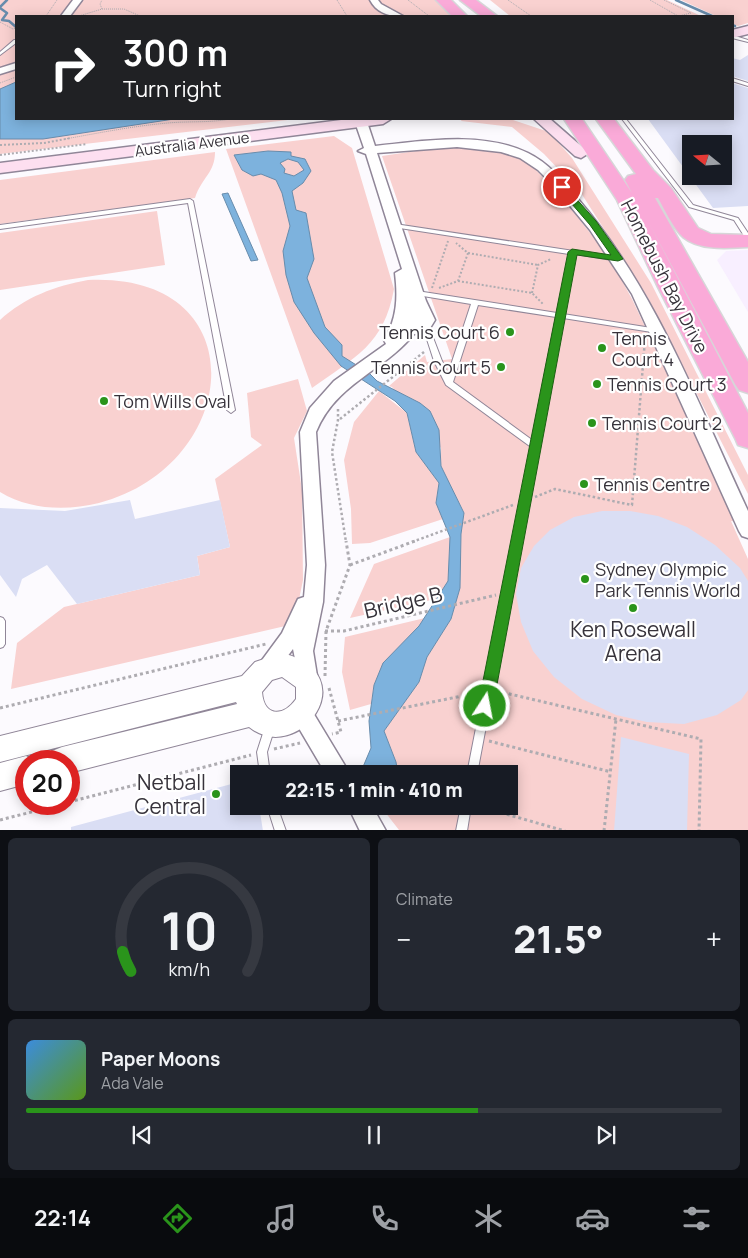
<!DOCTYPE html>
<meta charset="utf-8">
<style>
body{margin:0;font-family:Manrope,sans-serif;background:#242831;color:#f1f3f6;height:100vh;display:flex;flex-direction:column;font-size:19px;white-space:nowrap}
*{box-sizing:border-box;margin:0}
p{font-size:16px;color:#9ea1a6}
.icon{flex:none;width:28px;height:28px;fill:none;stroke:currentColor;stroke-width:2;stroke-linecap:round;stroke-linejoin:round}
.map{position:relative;height:830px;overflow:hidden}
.sheet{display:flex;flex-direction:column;gap:8px;padding:8px;background:#0d0f14;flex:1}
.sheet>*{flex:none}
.top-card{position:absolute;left:15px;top:15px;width:719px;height:105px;border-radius:0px;box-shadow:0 2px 12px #0003;background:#202124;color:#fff;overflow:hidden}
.needle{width:32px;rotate:288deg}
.tools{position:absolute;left:682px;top:135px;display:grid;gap:10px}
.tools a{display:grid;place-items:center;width:50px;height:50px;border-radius:0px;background:#171b24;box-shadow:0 2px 12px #0003;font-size:25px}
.speed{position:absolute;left:15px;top:750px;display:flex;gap:10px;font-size:25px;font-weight:700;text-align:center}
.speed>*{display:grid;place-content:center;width:65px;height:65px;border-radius:50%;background:#171b24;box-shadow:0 2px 12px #0003;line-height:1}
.speed .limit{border:8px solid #d22;background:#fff;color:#111}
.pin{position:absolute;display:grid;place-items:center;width:42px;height:42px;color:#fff;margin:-21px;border:2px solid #fff;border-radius:50%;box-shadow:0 1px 5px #0007}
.me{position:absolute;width:55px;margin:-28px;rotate:11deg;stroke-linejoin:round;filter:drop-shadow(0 0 4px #0008)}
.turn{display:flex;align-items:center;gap:18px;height:105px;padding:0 25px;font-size:22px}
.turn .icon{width:65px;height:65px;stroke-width:2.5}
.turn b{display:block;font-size:35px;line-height:42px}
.big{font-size:38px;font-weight:800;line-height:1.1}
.sheet .tile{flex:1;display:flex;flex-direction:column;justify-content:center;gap:8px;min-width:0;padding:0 18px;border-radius:8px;background:#242831}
.sheet .dial{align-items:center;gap:0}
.dial svg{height:130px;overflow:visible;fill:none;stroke:#363941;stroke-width:7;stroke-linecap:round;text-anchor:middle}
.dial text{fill:#f1f3f6;stroke:none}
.song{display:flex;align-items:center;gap:15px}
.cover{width:60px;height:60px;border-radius:8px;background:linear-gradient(135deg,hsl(210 70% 55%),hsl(90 70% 35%))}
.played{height:5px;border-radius:2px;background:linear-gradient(90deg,#2a941b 65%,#363941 65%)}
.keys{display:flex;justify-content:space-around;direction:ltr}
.heat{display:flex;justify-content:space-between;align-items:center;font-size:28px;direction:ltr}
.sheet .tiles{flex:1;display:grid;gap:8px;grid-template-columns:1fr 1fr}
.tile:last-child{grid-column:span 2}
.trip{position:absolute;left:230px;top:765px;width:288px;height:50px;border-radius:0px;background:#171b24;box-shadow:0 2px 12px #0003;font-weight:800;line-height:50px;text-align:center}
.dock{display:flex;height:80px;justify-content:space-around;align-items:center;background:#090b0e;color:#9ea1a6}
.dock .icon{width:35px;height:35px}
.dock .on{color:#2a941b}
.dock b{font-size:22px;color:#f1f3f6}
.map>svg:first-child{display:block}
</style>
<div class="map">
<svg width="748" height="831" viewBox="0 0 748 831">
<rect width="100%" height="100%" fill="#fcfafe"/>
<path fill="#f8efff" d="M748,250V312L717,260L726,251Z"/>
<path fill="#f9d1d0" d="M0,0H435L453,16H16V119H296L0,154Z
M490,0H667L701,16H510Z
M681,0H748V23L738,26L733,24L732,16H716Z
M462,119H510L549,132L572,158L651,283L748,475V494L648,298L581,193L544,154L512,127L461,121Z
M334,136L352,148L394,289C384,345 355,357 312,388L226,149Z
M474,147L512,154L534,168L561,196L609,257L632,299L737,522L731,521L748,559V830H399L385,812L387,806H509V774H398L396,762L384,731L419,682L427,657L451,619L460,588L461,534L464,513L441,466V448L392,387L389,386L425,355L427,362L452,359L382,156L429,149Z
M215,152C215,173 202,177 195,198L0,224V180Z
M157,211L165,265L0,290V233Z
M88,280C258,272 243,465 99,503C66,511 30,510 0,492V320C25,297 55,286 88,280Z
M298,379L307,411L294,438L302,490L303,580L294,624L11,689L17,643L64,607L200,575L197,556L230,547L215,479L262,445L251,437L247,393Z
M379,391L407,413L416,452L439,483L436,503L443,519L370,543L352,544L351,509L344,460L354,422Z
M450,537L448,581L436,599L350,618L374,564Z
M425,618L374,685L371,704L350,710L342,672L345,637Z"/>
<path fill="#7db2dd" stroke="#688cac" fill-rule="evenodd" d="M16,82V119H174L43,139H0V89Z
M268,151L291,152V156L305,159L311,171L303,183L292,191L296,210L306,213L314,259L307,278L325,327L342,345V356L369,373L377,381L420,403L430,411L439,430L441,466L464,513L461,534L460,588L451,619L427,657L419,682L384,731L396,762L398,774H360L371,748L369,721L374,685L383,663L419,626L448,581L450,537L436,503L439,483L416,452L407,413L395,401L341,366L314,333L294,302L286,275L283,251L290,226L282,193L276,180L261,174L253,176L242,170L234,155ZM288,159L298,162L304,170L294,176L284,173L285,169L280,163Z
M228,193L258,260L251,261L222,194Z"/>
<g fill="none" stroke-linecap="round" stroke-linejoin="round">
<path stroke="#688cac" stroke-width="2.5" d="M676,0L712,16
M0,7L7,0
M0,8L7,13L2,20L9,21L16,27
M732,25L735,26"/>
</g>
<path fill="#dadef4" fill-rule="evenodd" d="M748,55V81L732,76V58L740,60Z
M732,83L748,88V206L713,208L648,119H732ZM691,144H724V176H691Z
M130,500L135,519L220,500L230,547L197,556L200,575L77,604L47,565L22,579L16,597L0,575V508L65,511Z
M602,511H630L658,516L687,527L715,545L740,568L748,581V690L741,700L717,715L684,724L647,722L616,715L582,699L554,677L533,651L521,622L516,594L521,568L534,546L550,530L574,517Z
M621,737L689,754L687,831H614Z
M239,782V806H259L263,831H71V827Z"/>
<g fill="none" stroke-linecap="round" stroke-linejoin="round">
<g stroke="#908698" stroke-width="2">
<path id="service" d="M732,35L748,40V42L732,38Z
M14,40H16V43L0,55V52Z
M732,78L748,83V86L732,81Z
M622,119H626L693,205L738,218L748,233V240L746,239L734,220L689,207Z
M190,199L193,201L235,410L231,413L227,410L188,203L0,229V225Z
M395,224L620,258V260L618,261L575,254L563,314L658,329L661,331L658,333L563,318L477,774H467L531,447L446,385L434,361L423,327L424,325H426L429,327L442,361L448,374L471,304L417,295L414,293L417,291L557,313L569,254L393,227V225ZM478,305L556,317L532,440L453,382Z
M0,617L3,618L5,621V644L3,647L0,648Z
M270,722L274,724L275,727L267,752L270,774H260L257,752L266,724Z
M267,806H277L286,831H275Z
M461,806H471L467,831H456Z"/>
</g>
<g stroke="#908698" stroke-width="3">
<path id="minor" d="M73,0H82L70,16H61Z
M370,0H378L381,4L403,16C389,17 376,12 370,0Z
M16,63V69L0,74V68Z
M361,119L367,122L375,146C424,141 482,131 528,153C549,163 564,182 578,199C656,290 698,404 748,511V538L742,536L739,531L632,294L590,230L552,184L538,170L520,158L501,152L457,147L377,153L426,301L435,320L427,333L414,334C383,372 336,383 316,432L325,565L323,602L313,651L318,682L315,689L308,692L301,689L293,649L271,678L264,681L257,678L254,671L282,633L298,599L304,597L307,565L300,432L310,408L334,381L386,344L384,340C397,319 398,298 395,273L402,269L366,154L358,151L364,148L355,122Z
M301,703L309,706L350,774H326L290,713L293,706Z
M348,806H372L386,831H360Z"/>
</g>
<g stroke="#908698" stroke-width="2">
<path id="tertiary" d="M282,653C367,674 299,767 249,727L69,773V761H48L52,751L62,747L237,704L236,702L0,762V736L242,676L255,662ZM282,677L296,687V699C283,717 264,717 262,692L272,680Z
M26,756L36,761H26V784L0,791V763Z"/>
</g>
<g stroke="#908698" stroke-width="3">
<path id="secondary" d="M748,26V34L732,38V30Z
M349,119H391L383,124L0,173V163Z
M534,119H550L589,153L581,158L575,156Z"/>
</g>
<g stroke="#d7d6d8" stroke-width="3">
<path id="trunk" d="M436,0H451L467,16H452Z
M460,0H476L497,16H481Z
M564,119H582L632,193L625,180L628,176L636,174L596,119H614L653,170L671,188L698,228L711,234L748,235V247C728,248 700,251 683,237C673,228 665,210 658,198H655L748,362V393L739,390L735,384L649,223L748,413V448L738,445L735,438L658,287L617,200Z"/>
</g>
<path stroke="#aeacb1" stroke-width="1" stroke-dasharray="1 1" stroke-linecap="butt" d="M337,0L347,16
M408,0L429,16
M508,0L531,16
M650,0L678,16
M664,0L691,13L679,16
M102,9H124L140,16
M46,16L57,0
M79,16L102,9L100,4L102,0
M0,22L13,29L16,28
M0,83L16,77
M65,139C99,133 133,126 168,123C189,121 209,123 230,119"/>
<path stroke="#aeacb1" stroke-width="2" stroke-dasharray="2 2" stroke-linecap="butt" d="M0,145L44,143L71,138
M0,155L87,144
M468,253L538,265
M458,281L532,293L544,305
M432,288L448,241
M439,288L458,281L468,253L456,243
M532,293L538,265L551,259"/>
<path stroke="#aeacb1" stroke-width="2.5" stroke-dasharray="2.5 2.5" stroke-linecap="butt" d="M338,409V420L332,452L346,542
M340,419L424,352
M535,497L555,489L632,505L645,339
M412,542L513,505"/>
<path stroke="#aeacb1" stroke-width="3" stroke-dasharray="3 3" stroke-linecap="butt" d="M350,565L415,541
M325,631H344L496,595
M325,676L326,631L350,565L346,541
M329,688L341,732L332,734
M497,691L701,739L699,831
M0,708L266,644
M338,721L477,693
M489,741L611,772
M274,749L300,743
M69,802L251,755
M478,806L565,831
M0,820L63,804
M604,831L616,719"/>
<use href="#service" fill="#fff" fill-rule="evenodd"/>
<use href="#minor" fill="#fff" fill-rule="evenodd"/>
<use href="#tertiary" fill="#fff" fill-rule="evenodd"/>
<use href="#secondary" fill="#fddff0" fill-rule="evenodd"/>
<use href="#trunk" fill="#faaad8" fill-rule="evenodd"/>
</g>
<path fill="#2a941b" stroke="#1b6012" d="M559,186H565L596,221L623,259L618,261L577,255L493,706L491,711L485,713L480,711L478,706L568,252L572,249L611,255L590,225L559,189Z"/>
<g fill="#2a941b" stroke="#fff" stroke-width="2">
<circle cx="510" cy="332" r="5"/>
<circle cx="602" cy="348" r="5"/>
<circle cx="501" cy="367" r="5"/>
<circle cx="597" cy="384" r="5"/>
<circle cx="104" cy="401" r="5"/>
<circle cx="592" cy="423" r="5"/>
<circle cx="584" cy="484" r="5"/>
<circle cx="585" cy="579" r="5"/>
<circle cx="633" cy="608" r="5"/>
<circle cx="216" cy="794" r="5"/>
</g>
<g text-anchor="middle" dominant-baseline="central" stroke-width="4.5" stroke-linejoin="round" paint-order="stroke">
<g font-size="15" fill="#37333b" stroke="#fff">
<text transform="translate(192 144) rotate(-7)">Australia Avenue</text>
</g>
<g font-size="18" fill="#37333b" stroke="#fff">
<text transform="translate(665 276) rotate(63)">Homebush Bay Drive</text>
</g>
<g font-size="18" fill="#37333b" stroke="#fff" text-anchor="start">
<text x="500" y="332" text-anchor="end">Tennis Court 6</text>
<text x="612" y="338">Tennis<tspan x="612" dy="21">Court 4</tspan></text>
<text x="491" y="367" text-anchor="end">Tennis Court 5</text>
<text x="607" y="384">Tennis Court 3</text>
<text x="114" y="401">Tom Wills Oval</text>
<text x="602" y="423">Tennis Court 2</text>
<text x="594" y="484">Tennis Centre</text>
<text x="595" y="569">Sydney Olympic<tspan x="595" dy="21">Park Tennis World</tspan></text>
</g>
<g font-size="21" fill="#37333b" stroke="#fff">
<text transform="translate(403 602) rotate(-13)">Bridge B</text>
</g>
<g font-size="21" fill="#37333b" stroke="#fff">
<text x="633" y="629">Ken Rosewall<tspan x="633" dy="24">Arena</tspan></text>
<text x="206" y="782" text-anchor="end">Netball<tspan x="206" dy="24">Central</tspan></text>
</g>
</g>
</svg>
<div class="tools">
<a><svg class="needle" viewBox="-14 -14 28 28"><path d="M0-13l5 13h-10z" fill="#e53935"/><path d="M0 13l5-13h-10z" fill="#9ea1a6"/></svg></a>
</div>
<div class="speed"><div class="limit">20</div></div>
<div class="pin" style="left:562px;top:187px;background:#d93025"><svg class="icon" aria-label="arrive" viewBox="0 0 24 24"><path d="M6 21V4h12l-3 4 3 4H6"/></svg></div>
<svg class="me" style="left:485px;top:706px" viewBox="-20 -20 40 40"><circle r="17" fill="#2a941b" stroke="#fff" stroke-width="3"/><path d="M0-11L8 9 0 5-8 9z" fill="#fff"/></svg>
<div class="trip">22:15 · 1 min · 410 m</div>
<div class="top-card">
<div class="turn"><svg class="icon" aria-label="right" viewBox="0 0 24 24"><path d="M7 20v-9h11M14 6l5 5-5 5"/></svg><div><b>300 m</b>Turn right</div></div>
</div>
</div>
<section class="sheet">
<div class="tiles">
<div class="tile dial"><svg viewBox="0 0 100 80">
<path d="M14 69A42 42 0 1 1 86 69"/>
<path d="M14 69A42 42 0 0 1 9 57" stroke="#2a941b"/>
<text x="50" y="56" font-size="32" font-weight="700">10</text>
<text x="50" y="72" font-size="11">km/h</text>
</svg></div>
<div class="tile"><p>Climate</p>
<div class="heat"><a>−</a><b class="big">21.5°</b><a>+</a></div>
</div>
<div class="tile">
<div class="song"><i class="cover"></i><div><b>Paper Moons</b><p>Ada Vale</p></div></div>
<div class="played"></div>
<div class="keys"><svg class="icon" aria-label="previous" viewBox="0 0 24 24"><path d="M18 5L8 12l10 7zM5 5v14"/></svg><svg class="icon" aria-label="pause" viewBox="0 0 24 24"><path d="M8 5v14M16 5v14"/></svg><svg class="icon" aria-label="next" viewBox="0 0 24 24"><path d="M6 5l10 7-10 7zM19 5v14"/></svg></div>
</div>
</div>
</section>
<nav class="dock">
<b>22:14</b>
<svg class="icon on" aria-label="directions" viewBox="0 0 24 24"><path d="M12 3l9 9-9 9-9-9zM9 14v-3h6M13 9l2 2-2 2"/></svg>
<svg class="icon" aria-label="music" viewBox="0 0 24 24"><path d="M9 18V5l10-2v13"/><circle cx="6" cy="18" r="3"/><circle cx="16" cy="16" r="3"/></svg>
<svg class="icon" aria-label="phone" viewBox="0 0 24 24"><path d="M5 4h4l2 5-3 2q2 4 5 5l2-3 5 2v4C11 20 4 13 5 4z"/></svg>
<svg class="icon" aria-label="climate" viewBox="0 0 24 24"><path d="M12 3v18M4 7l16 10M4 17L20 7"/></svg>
<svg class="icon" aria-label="car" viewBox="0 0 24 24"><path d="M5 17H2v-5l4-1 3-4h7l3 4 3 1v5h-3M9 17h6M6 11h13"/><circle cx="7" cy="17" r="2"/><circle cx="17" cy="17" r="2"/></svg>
<svg class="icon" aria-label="filters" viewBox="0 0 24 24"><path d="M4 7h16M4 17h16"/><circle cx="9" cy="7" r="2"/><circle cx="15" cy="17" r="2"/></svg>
</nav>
